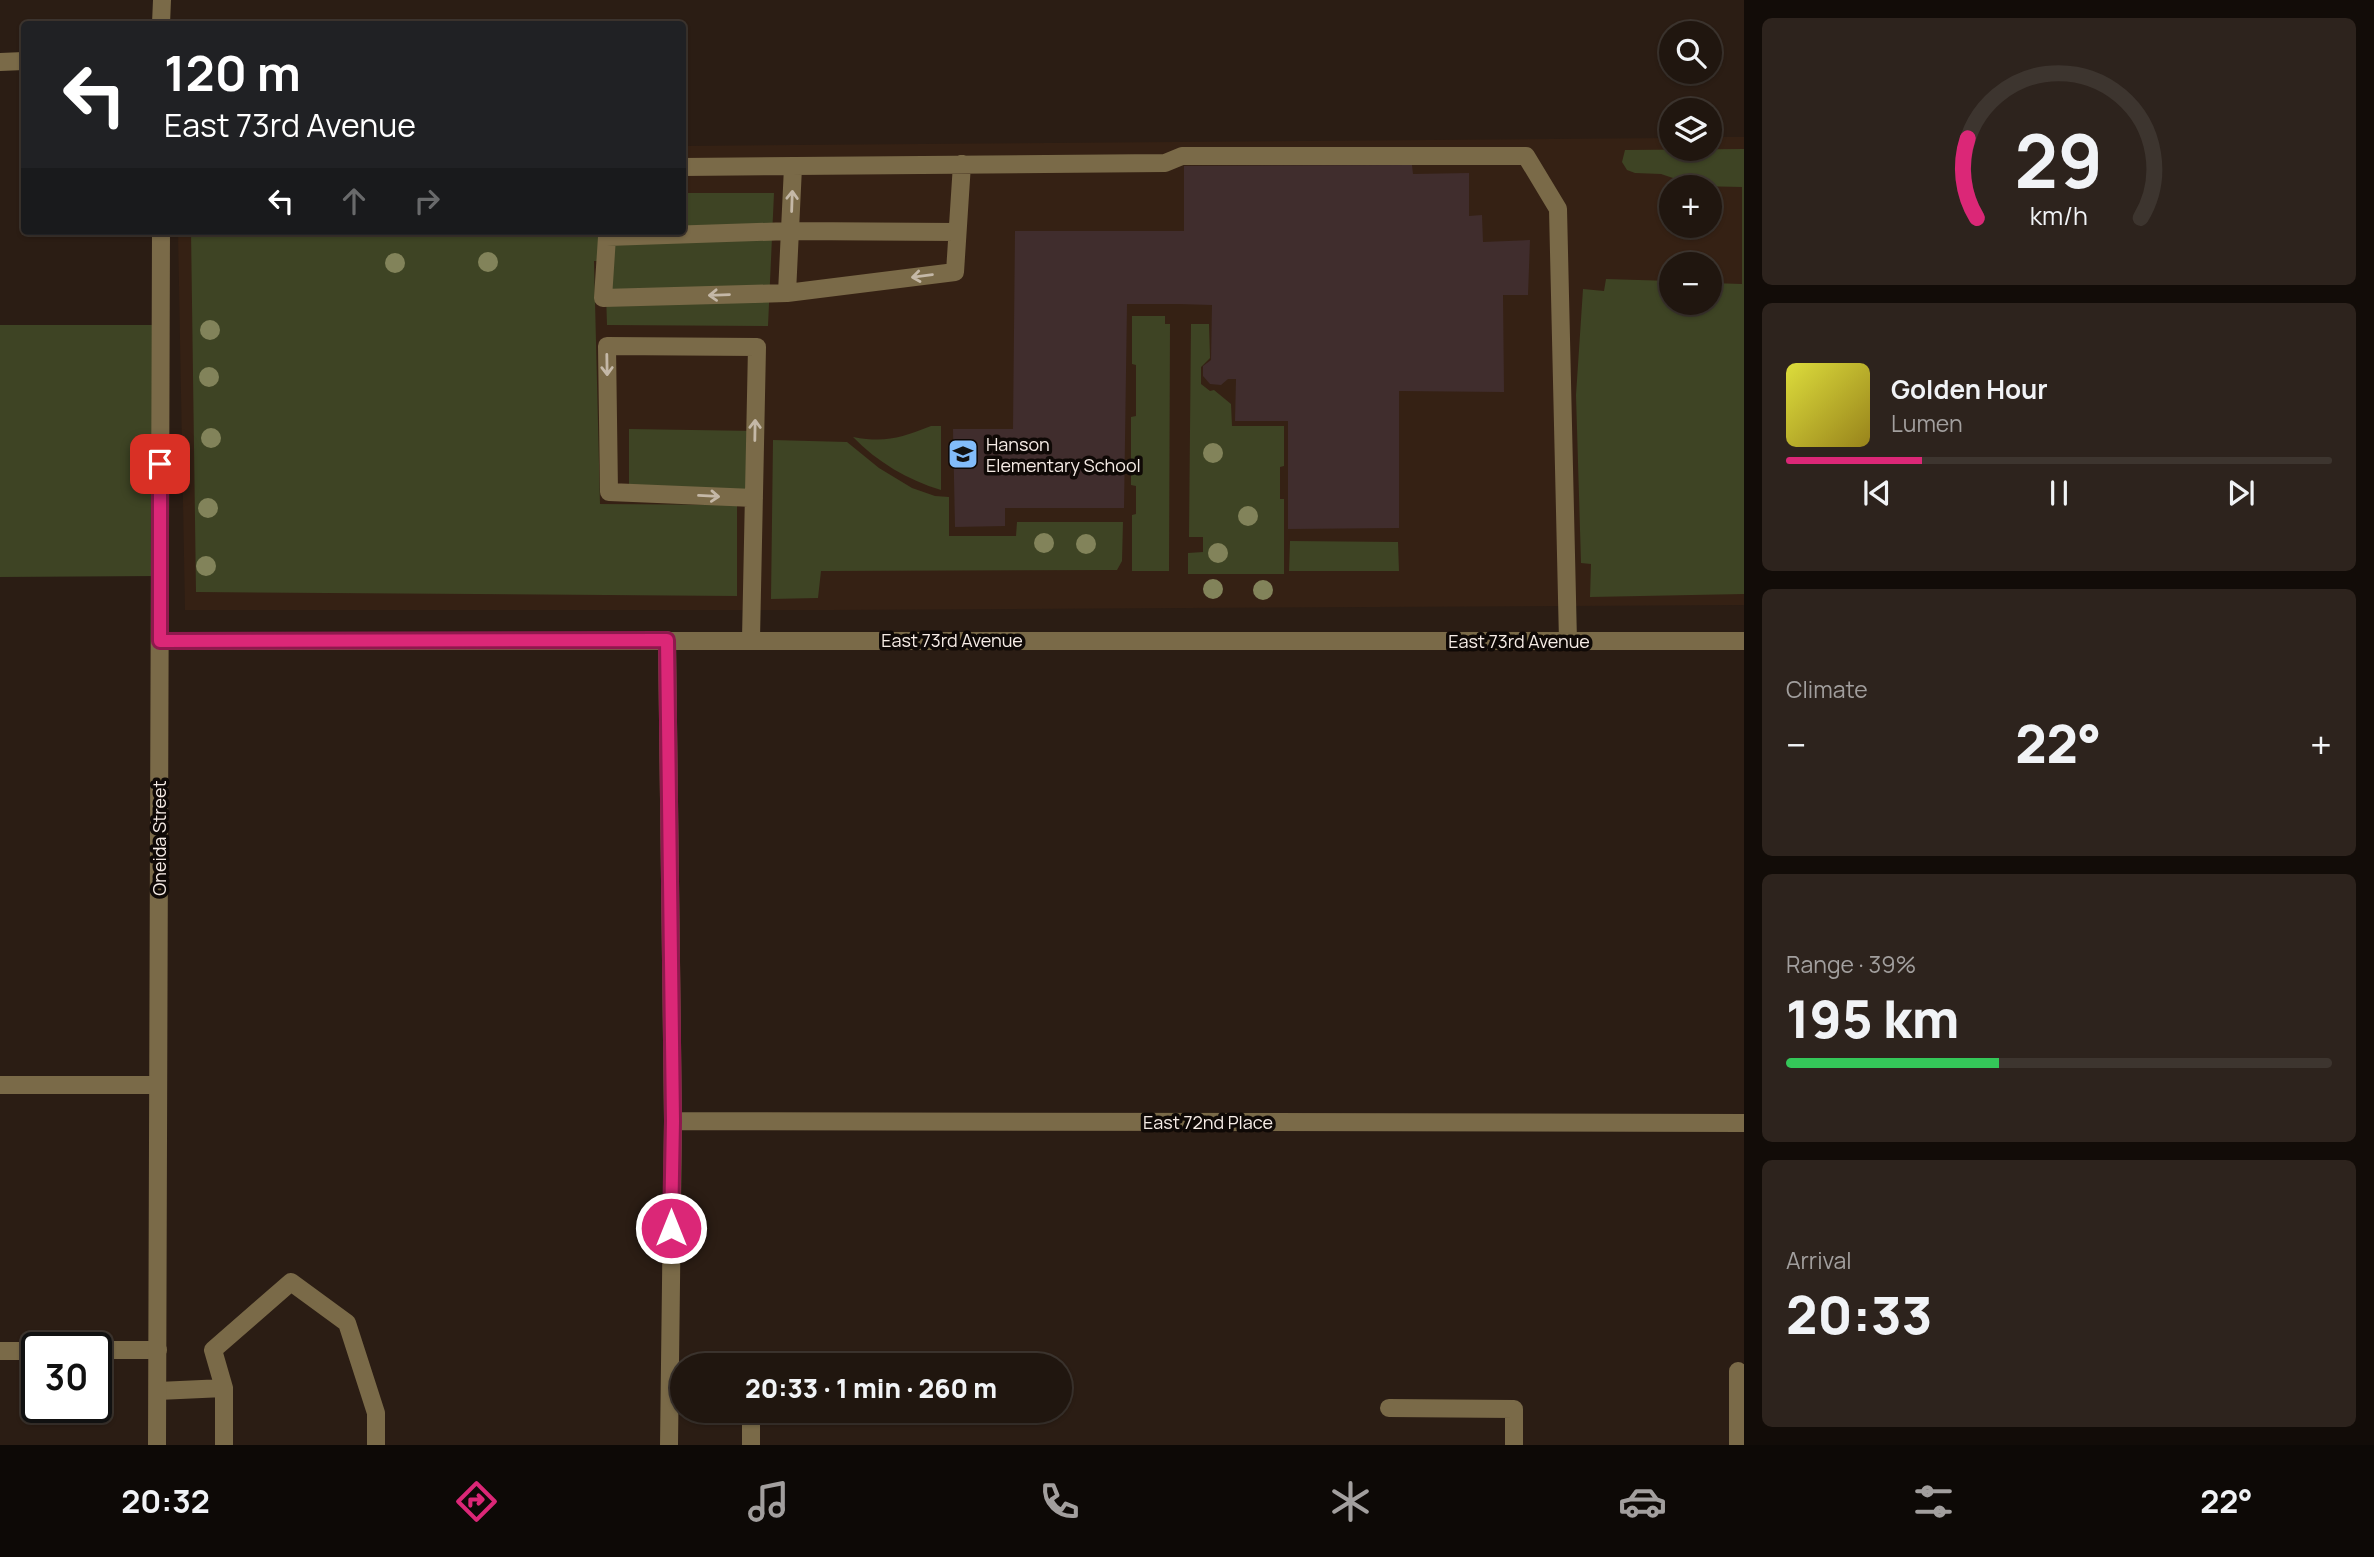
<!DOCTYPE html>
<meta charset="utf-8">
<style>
body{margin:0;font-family:Manrope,sans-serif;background:#2d231d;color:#f1f3f6;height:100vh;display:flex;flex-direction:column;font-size:26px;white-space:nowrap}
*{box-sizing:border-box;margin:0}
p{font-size:23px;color:#a29f9e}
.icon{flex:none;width:38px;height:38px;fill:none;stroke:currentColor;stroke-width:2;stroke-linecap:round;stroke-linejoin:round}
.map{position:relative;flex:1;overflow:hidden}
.sheet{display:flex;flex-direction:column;gap:18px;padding:18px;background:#120c08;width:630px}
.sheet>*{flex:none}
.top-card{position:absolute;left:21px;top:21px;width:665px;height:214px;border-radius:7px;box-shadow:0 2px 5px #0004,0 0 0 2px #3d352f;background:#202124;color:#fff;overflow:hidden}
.fabs{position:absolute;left:1659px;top:21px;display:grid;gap:14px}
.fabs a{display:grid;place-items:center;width:63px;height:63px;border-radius:50%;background:#20160f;box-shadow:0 2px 5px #0004,0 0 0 2px #3d352f;font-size:35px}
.speed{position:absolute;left:21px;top:1332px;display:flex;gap:14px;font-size:35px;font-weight:700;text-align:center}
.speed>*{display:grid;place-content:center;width:91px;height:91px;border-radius:50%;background:#20160f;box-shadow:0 2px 5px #0004,0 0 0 2px #3d352f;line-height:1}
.speed .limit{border:4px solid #111;border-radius:10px;background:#fff;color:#111}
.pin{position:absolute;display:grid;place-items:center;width:60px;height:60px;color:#fff;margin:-30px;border-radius:14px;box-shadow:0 4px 10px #0006}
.me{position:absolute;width:77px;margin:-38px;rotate:0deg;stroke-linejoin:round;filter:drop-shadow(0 0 5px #0008)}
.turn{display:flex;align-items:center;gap:24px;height:147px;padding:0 28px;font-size:32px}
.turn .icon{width:91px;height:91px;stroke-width:2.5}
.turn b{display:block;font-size:49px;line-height:60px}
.lanes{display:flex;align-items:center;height:66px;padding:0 28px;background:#0003;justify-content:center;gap:35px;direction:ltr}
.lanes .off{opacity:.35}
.big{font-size:52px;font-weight:800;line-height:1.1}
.sheet .widget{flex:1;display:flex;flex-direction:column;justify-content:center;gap:10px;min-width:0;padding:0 24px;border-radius:10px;background:#2d231d}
.sheet .dial{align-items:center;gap:0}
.dial svg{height:182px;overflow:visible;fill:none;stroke:#3d352f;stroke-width:7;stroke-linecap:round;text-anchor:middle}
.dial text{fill:#f1f3f6;stroke:none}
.song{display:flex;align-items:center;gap:21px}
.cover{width:84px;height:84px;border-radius:10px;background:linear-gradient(135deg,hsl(60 70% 55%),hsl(50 70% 35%))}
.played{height:7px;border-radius:4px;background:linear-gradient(90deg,#db2777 25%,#3d352f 25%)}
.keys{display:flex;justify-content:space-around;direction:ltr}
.heat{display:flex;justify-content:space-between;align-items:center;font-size:38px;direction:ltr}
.charge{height:10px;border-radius:5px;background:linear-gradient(90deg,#34c759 39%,#3d352f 0)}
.trip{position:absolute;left:670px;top:1353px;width:402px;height:70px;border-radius:35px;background:#20160f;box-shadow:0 2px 5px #0004,0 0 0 2px #3d352f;font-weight:800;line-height:70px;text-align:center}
.tabs{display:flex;height:112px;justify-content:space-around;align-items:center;background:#0d0906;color:#a29f9e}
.tabs .icon{width:49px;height:49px}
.tabs .on{color:#db2777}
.tabs b{font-size:32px;color:#f1f3f6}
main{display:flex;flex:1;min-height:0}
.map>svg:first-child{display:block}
</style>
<main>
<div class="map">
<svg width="1744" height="1445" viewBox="0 0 1744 1445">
<rect width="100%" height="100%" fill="#2b1d14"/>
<path fill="#352114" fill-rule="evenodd" d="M1710,137H1744V605L833,610H185L178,231H682L683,146L1671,138V149H1710ZM1671,187H1710V226H1671ZM1671,264H1710V303H1671Z"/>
<path fill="#3e4424" d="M1744,149V594L1590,597L1591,564L1581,563L1576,395L1583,289L1604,291L1606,279L1671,281V303H1710V283L1742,284V187L1697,186L1661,174L1635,173L1627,170L1622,162L1625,150Z
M683,193H774L768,326L607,325L605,261H594L600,504L737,505V596L196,592L191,231H682Z
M1132,316H1165V324H1170L1169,571H1132V515L1136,514V486L1131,485V417L1136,416V365L1132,364Z
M1191,324H1209L1210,358L1201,367V384L1210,391L1214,390L1231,404L1232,426H1284V466L1280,467V499H1284V574H1188V553L1203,552V537H1189Z
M0,325H161L160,576L0,577Z
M931,426H941V490C908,480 877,462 853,437C886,443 900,438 931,426Z
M629,429L757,431V495L629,494Z
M773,440L847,442L879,468L912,488L935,496L949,497V536H1016L1017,522H1123L1122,561L1117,570L821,571L818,598L771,599Z
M1290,541L1398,542L1399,571H1289Z"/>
<path fill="#402d2d" d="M1412,165L1413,174L1469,173V216L1482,215L1483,242L1530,240L1528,295H1503L1504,392L1399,391V528L1288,529V421H1235L1236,379H1228L1221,385L1210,384L1203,376V366L1211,360L1212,305L1179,304H1127L1124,508H1005V526L955,527L953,429H1013L1015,231H1184V166Z"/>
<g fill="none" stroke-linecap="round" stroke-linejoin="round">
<path stroke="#7a6a48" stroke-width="18" d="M682,167L1165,163L1182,156H1526L1558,209L1568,641
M793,167L787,293L955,272L962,164
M787,293L603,298L607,237L790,231L957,232
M751,639L757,347L607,346L609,492L754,498
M96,1350H158
M0,1351H37
M224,1388L213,1350L291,1282L347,1323L376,1413V1445
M158,1391L224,1388V1445
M1389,1408L1514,1409V1445
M751,1410V1445
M1738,1445V1371"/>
<path stroke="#7a6a48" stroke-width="18" d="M161,24L162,0
M0,62L24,61
M667,640L673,1121L669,1445
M160,641H1744
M0,1085H158
M673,1121L1744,1123
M157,1445L161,231"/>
</g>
<g fill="#82835a">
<circle cx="488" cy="262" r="10"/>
<circle cx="395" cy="263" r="10"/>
<circle cx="210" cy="330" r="10"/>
<circle cx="209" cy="377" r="10"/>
<circle cx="211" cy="438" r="10"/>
<circle cx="1213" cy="453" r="10"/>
<circle cx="208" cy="508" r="10"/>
<circle cx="1248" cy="516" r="10"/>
<circle cx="1044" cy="543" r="10"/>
<circle cx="1086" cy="544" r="10"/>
<circle cx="1218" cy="553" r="10"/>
<circle cx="206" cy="566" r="10"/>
<circle cx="1213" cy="589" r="10"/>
<circle cx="1263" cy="590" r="10"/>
</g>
<defs><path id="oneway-shaft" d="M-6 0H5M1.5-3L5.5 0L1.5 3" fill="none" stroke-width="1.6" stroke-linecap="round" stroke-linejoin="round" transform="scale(1.75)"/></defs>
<g stroke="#c4b8a7">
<use href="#oneway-shaft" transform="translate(792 201) rotate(-88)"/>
<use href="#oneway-shaft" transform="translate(922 276) rotate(173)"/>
<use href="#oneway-shaft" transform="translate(719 295) rotate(178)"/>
<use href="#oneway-shaft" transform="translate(607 365) rotate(89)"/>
<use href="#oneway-shaft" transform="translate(755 430) rotate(-89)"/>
<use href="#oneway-shaft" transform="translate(709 496) rotate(3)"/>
</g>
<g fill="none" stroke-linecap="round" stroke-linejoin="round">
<g stroke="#8e194d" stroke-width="18">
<path id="route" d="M160,464V641L667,640L673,1121L671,1228"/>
</g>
<use href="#route" stroke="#db2777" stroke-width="12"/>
</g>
<defs>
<g id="school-square" transform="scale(1.575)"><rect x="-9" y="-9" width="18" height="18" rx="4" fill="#82bcfa" stroke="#0f0906"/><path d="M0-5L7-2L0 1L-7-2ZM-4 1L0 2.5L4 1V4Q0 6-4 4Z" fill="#111"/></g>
</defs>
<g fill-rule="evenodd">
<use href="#school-square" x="963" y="454"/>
</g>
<g text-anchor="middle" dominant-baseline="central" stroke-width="7" stroke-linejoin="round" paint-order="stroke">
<g font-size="18" fill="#f6ece6" stroke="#0f0906" text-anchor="start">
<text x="986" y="444">Hanson<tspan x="986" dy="21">Elementary School</tspan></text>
</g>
<g font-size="18" fill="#f6ece6" stroke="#0f0906">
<text x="952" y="640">East 73rd Avenue</text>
<text x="1519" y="641">East 73rd Avenue</text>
<text transform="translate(159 838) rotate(-90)">Oneida Street</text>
<text x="1208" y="1122">East 72nd Place</text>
</g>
</g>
</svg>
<div class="fabs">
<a><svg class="icon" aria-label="search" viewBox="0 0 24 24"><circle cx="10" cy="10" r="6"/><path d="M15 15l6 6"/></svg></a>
<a><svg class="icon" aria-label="layers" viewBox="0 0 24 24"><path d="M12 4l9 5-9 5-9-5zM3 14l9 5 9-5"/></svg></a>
<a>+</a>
<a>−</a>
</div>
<div class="speed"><div class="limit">30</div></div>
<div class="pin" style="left:160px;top:464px;background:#d93025"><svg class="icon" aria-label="arrive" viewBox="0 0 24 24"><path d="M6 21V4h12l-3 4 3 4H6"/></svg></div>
<svg class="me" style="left:671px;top:1228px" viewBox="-20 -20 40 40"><circle r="17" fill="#db2777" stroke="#fff" stroke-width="3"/><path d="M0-11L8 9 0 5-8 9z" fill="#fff"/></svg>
<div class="trip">20:33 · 1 min · 260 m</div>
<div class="top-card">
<div class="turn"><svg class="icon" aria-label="left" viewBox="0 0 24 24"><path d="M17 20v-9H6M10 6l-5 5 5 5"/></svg><div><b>120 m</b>East 73rd Avenue</div></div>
<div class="lanes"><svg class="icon" aria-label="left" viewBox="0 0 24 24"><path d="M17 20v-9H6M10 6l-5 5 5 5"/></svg><svg class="icon off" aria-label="ahead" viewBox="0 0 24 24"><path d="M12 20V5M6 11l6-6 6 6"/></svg><svg class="icon off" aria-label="right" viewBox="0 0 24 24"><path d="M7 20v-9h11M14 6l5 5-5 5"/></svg></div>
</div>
</div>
<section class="sheet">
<div class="widget dial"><svg viewBox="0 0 100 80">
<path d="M14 69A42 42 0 1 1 86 69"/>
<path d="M14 69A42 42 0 0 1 10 34" stroke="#db2777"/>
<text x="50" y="56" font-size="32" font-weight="700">29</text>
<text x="50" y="72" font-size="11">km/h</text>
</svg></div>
<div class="widget">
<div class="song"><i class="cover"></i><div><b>Golden Hour</b><p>Lumen</p></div></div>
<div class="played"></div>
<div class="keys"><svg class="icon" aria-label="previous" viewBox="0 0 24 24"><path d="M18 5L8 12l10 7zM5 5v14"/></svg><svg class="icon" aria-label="pause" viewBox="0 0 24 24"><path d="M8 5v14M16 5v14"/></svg><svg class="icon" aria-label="next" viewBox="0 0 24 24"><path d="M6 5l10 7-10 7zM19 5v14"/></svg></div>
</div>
<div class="widget"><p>Climate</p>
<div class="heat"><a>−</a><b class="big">22°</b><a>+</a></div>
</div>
<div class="widget"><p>Range · 39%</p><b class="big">195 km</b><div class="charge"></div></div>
<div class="widget"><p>Arrival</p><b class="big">20:33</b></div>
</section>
</main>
<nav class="tabs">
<b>20:32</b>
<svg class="icon on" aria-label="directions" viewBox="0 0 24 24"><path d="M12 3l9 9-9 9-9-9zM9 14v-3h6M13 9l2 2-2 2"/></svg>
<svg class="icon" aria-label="music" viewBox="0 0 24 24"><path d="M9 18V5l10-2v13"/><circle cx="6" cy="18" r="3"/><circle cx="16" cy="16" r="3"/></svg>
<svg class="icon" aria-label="phone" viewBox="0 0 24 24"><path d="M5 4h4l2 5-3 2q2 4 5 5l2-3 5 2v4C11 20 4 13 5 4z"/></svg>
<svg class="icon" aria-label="climate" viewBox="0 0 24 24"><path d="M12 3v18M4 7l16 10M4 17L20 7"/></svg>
<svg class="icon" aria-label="car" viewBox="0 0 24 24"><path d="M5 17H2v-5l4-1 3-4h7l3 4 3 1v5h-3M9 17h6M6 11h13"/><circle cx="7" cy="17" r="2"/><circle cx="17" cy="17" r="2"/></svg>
<svg class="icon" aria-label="filters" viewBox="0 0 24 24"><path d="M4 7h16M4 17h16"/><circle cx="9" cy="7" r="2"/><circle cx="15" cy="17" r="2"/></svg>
<b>22°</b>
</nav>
